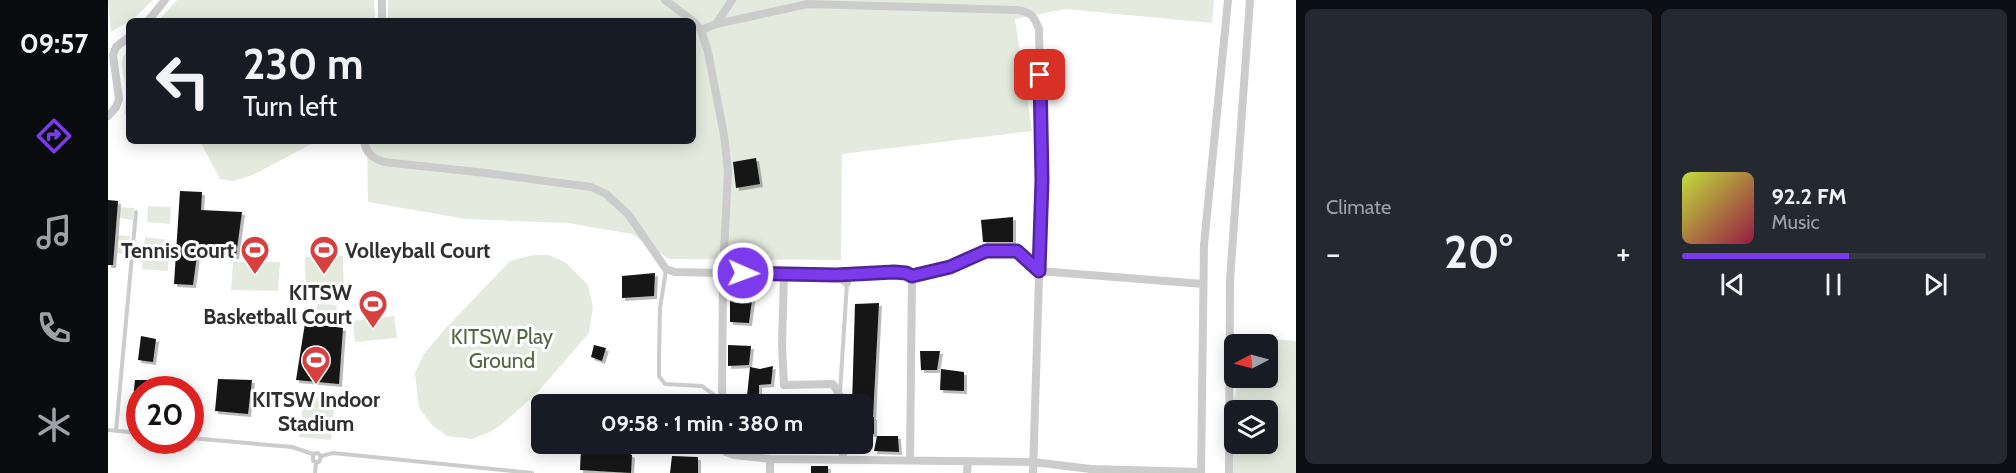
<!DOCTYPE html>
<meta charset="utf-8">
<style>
body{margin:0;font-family:Cabin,sans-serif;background:#242831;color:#f1f3f6;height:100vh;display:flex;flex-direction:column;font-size:22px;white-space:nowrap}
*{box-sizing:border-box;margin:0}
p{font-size:20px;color:#9ea1a6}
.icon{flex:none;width:33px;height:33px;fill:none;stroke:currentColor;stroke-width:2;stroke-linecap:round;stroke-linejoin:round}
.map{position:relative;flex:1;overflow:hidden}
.details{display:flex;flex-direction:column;gap:9px;padding:9px;background:#0d0f14;width:720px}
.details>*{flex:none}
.banner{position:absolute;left:18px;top:18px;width:570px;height:126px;border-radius:9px;box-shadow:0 3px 15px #0003;background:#171b24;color:#f1f3f6;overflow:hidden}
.needle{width:39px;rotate:264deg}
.fabs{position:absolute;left:1116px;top:334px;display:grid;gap:12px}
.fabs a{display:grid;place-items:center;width:54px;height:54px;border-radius:9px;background:#171b24;box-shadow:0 3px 15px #0003;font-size:30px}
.speed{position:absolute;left:18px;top:376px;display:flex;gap:12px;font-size:30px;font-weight:700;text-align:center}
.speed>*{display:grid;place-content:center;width:78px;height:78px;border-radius:50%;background:#171b24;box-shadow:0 3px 15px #0003;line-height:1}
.speed .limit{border:9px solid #d22;background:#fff;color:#111}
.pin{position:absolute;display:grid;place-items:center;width:51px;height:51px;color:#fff;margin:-26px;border-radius:12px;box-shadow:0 3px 9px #0006}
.me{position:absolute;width:66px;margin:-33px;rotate:92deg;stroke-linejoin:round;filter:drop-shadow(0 0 4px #0008)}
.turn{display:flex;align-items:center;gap:21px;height:126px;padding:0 18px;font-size:27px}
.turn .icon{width:78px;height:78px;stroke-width:2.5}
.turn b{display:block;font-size:42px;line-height:51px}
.big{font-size:45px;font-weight:700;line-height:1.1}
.details .tile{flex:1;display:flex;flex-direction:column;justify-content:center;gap:9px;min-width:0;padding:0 21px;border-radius:9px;background:#242831}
.song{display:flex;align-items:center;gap:18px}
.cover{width:72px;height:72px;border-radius:9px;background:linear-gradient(135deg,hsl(70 70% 55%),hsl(340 70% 35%))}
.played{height:6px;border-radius:3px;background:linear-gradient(90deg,#7c3aed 55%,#363941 55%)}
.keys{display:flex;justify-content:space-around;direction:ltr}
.heat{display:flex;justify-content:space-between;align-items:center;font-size:33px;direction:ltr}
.details .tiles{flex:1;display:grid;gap:9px;grid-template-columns:repeat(2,1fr)}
.trip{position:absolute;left:423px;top:394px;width:342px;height:60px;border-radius:9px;background:#171b24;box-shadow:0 3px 15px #0003;font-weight:700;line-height:60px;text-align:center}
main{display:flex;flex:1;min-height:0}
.dock{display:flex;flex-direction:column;width:108px;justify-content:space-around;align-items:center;background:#090b0e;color:#9ea1a6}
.dock .icon{width:42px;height:42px}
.dock .on{color:#7c3aed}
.dock b{font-size:27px;color:#f1f3f6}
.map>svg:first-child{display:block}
</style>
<main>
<nav class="dock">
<b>09:57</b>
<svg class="icon on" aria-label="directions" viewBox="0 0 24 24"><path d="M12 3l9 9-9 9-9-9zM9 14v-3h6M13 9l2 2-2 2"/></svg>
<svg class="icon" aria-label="music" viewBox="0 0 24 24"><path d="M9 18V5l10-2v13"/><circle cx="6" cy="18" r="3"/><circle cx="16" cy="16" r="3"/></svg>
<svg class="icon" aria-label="phone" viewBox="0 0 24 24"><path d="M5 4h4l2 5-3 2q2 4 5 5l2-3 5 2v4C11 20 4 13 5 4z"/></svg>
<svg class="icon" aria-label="climate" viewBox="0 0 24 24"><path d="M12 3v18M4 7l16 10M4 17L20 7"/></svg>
</nav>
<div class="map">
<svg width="1188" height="473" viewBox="0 0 1188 473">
<defs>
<filter id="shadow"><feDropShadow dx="3" dy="3" stdDeviation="0" flood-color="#0004"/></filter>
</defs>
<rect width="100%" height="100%" fill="#fff"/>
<path fill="#e4ebde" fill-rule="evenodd" d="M0,0H45L25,19L3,32Z
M69,0H266L267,21H50Z
M280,0H1106L1104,23L957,9L907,19L924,131L734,154L733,260L561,259L524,234L460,223L358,219L260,202L259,141H585V21H280Z
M21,49V115L16,114C17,107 19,98 18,90C17,75 8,61 21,49Z
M92,141H209L147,174L126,181L112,179Z
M40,206L63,207L62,224L39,222Z
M12,207L26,208L25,220L11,218Z
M10,235L22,236L20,255L9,253Z
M37,237L60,240V271L34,269Z
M425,255H441L457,262L480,285L485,307L481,333L429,393L393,425L382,432L364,439L339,436L325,426L311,408L307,373L316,354L336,330L402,261Z
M235,256L236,294L198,296L197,257Z
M125,262H172L170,291L123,290Z
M209,304L229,305L228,315H209Z
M286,316L289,338L247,342L245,321Z
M1141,337L1188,341V473H1121L1120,426L1131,378H1160V345H1139ZM1126,411H1160V444H1126Z
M196,396L227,400L223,440L191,437Z"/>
<path fill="#161616" filter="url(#shadow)" d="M648,158L652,184L628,188L625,162Z
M72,191L94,192L93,210L134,212L128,256L89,255L85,285L66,284Z
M0,200L10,201L5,265H0Z
M905,217V242H875L873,220Z
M547,273L546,296L514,298V276Z
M645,292L641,323L622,322V293Z
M771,303L765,417H766V434L754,433V405H744L747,304Z
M197,323L235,328L231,384L188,380Z
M33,336L48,339L45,362L30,360Z
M486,345L498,348L494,361L483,357Z
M620,345L643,346L641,365L620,366Z
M812,351H832L829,370H813Z
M665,366L663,384L651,385V405H635V397L639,396L642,367L652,369Z
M833,369L856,372V391L832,390Z
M110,379L144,380L140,414L107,411Z
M27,380H46L45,390H32V410L24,409Z
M769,436H790L791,452L766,451Z
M500,444H509L508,447L520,448V453L524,455L523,473L472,470L473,447L499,449Z
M564,456L590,457V473H562Z
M703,466H720V473H703Z"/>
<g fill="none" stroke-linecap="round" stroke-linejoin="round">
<path stroke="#ccc" stroke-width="4" d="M558,270L552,308L551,357V376L557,384L594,386L614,401
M615,273L727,275
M732,392L739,283
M0,430L32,433
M8,431L28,212
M82,438L184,447L205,454L210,453L213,457L211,462L205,461V454
M213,456L225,453L424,473
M207,473L208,463"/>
<path stroke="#ccc" stroke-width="8" d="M557,0L586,22L593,30L600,52L616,135L620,171L615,273L614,405
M40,21L57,0
M274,21V0
M608,24L624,0
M593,30L608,24L700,4L909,10C923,12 926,16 931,29L934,180L925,473
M0,116L8,107L11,99L5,55L8,47L21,37
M256,141C258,153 264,158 276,162L378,173L483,187L498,194L520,214L558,269L567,272L615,273
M676,274L674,345L676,385L725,384L732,396L733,405
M804,276L842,267L878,251H909L931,271L1095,284
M739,283L728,275C749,274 785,267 804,276L802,460
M617,444L618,452L626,455L662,459L925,462L983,469
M735,444V459
M662,473V459
M859,473L860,461
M984,473L983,469L1093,472
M1093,473L1096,245L1120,0
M1121,473L1122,280L1142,0"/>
</g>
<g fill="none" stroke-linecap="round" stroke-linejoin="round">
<g stroke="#51269a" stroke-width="15">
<path id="route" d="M635,273L728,275L786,272L798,273L804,276L842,267L878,251H909L931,271L934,180L932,75"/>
</g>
<use href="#route" stroke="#7c3aed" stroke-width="10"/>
</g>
<defs>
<g id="stadium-pin" transform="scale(1.5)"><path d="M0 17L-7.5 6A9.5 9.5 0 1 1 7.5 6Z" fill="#d83f3f" stroke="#fff"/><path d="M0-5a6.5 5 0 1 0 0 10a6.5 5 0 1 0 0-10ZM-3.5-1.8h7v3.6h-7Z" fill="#fff"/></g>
</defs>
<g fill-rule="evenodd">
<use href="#stadium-pin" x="147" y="250"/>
<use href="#stadium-pin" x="216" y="250"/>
<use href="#stadium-pin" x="265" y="304"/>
<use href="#stadium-pin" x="208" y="360"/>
</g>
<g text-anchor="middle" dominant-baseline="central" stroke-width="6" stroke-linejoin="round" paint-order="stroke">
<g font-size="21" font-weight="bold" fill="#2f2f2f" stroke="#fff" text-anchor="end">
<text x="126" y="250">Tennis Court</text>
<text x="237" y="250" text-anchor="start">Volleyball Court</text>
<text x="244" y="292">KITSW<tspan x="244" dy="24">Basketball Court</tspan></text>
<text x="208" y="399" text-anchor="middle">KITSW Indoor<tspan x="208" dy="24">Stadium</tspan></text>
</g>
<g font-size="21" fill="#4f673f" stroke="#fff">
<text x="394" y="336">KITSW Play<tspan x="394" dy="24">Ground</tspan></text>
</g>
</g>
</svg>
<div class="fabs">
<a><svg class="needle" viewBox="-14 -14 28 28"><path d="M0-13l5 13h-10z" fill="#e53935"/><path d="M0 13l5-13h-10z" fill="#9ea1a6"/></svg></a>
<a><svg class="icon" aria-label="layers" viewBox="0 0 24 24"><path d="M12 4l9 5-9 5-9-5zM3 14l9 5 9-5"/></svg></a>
</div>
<div class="speed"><div class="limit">20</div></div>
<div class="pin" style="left:932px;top:75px;background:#d93025"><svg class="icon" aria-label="arrive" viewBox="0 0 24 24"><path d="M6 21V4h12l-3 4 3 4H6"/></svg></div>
<svg class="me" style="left:635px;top:273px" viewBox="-20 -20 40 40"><circle r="17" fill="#7c3aed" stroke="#fff" stroke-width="3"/><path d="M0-11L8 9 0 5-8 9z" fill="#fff"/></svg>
<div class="trip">09:58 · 1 min · 380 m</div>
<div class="banner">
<div class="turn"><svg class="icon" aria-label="left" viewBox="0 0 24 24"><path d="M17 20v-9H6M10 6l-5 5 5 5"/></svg><div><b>230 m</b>Turn left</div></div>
</div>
</div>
<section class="details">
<div class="tiles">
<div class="tile"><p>Climate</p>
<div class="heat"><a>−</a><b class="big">20°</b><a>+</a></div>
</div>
<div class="tile">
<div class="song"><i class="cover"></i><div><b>92.2 FM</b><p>Music</p></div></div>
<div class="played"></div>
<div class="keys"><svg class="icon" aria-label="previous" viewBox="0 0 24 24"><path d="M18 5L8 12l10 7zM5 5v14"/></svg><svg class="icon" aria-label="pause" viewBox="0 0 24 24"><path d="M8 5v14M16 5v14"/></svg><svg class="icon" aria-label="next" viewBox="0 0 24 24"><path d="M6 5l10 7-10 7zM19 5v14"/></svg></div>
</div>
</div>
</section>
</main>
